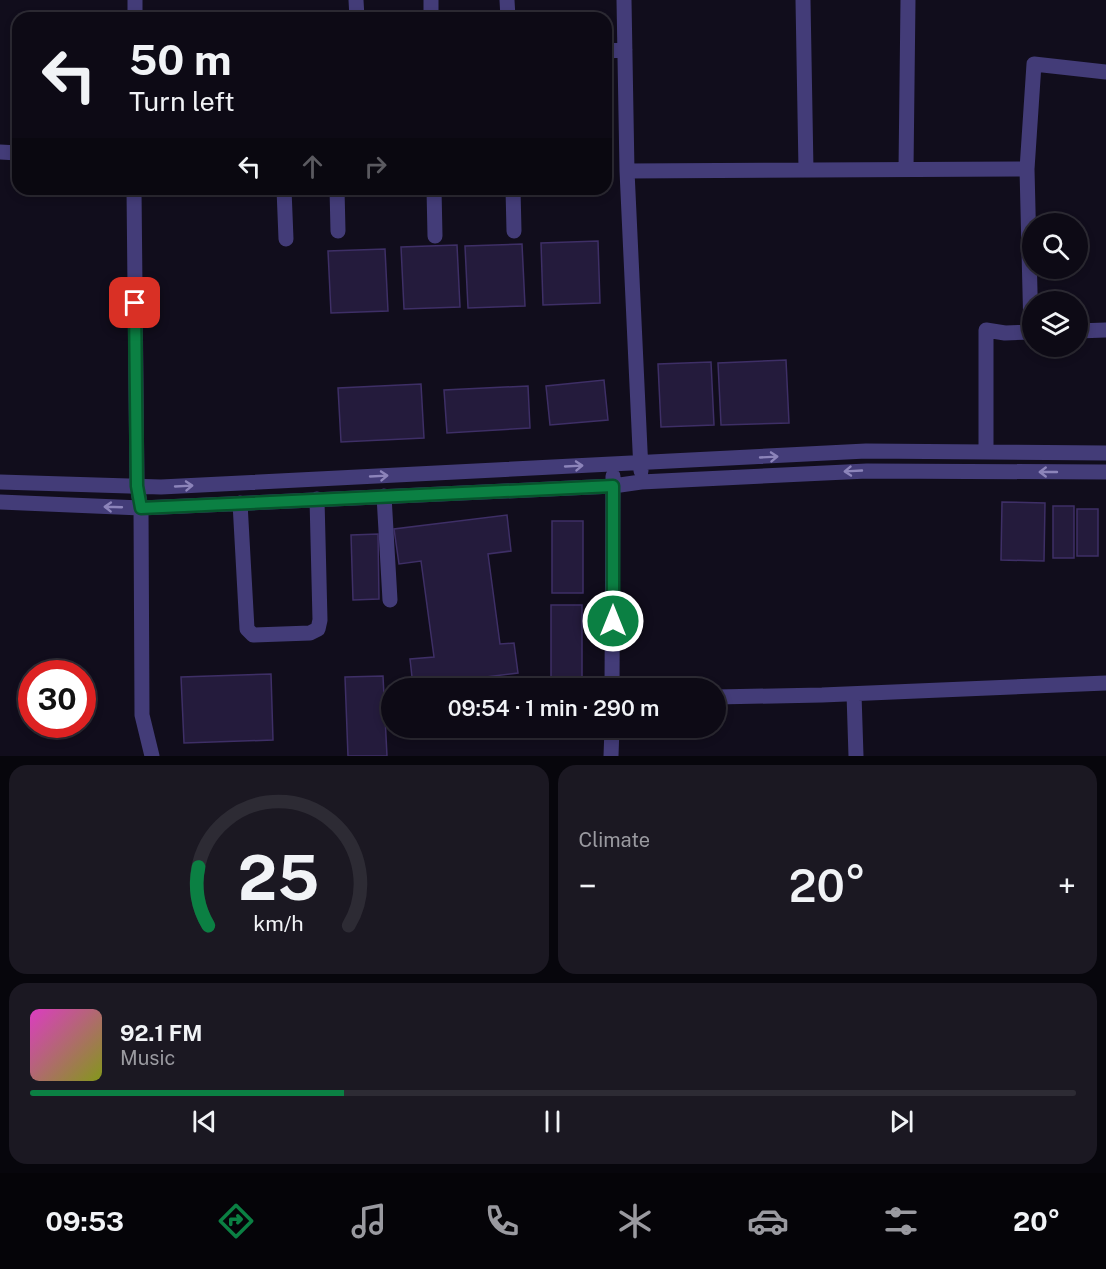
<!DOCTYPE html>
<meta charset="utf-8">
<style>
body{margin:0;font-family:"Public Sans",sans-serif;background:#1b1822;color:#f1f3f6;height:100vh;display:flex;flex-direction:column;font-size:22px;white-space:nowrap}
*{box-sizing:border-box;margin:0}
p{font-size:20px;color:#9a9aa0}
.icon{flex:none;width:33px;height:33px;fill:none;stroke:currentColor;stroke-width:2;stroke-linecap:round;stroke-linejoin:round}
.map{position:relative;height:756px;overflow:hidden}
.drawer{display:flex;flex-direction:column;gap:9px;padding:9px;background:#07060c;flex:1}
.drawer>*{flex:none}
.guide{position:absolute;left:12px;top:12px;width:600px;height:183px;border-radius:18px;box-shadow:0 3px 9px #0003,0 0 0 2px #2d2b34;background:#0d0a15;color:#f1f3f6;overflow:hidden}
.fabs{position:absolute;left:1022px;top:213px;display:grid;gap:12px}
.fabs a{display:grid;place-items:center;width:66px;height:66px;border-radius:50%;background:#0d0a15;box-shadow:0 3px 9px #0003,0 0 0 2px #2d2b34;font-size:30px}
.speed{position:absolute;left:18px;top:660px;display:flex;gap:12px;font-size:30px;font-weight:700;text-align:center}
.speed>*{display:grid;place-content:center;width:78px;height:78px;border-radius:50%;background:#0d0a15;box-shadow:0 3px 9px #0003,0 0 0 2px #2d2b34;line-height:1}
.speed .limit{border:9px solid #d22;background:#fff;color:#111}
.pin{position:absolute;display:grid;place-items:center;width:51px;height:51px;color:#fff;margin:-26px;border-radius:12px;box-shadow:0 3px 9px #0006}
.me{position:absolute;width:66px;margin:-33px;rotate:0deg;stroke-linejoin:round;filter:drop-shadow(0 0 4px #0008)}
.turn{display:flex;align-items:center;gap:21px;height:126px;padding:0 18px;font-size:27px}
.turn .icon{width:78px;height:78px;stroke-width:2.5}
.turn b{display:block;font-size:42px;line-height:51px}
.lanes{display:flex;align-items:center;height:57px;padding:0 18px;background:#0003;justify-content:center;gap:30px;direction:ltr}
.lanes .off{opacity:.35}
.big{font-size:45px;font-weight:600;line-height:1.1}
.drawer .widget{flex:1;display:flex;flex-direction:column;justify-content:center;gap:9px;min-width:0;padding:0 21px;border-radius:18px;background:#1b1822}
.drawer .dial{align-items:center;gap:0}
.dial svg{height:156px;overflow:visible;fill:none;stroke:#2d2b34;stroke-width:7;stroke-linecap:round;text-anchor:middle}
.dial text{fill:#f1f3f6;stroke:none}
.song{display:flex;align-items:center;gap:18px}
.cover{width:72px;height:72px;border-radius:9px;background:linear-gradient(135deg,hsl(310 70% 55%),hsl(70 70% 35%))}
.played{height:6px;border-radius:3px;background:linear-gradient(90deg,#0b8043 30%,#2d2b34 30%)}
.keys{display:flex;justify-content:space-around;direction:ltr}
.heat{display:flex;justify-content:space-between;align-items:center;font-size:33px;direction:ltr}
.drawer .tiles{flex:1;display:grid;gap:9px;grid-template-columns:1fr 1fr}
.widget:last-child{grid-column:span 2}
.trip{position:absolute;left:381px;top:678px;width:345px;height:60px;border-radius:30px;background:#0d0a15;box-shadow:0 3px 9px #0003,0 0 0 2px #2d2b34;font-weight:600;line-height:60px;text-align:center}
.tabs{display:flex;height:96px;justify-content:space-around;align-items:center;background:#050408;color:#9a9aa0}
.tabs .icon{width:42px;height:42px}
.tabs .selected{color:#0b8043}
.tabs b{font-size:27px;color:#f1f3f6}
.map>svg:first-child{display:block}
</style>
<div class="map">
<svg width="1106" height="756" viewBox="0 0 1106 756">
<rect width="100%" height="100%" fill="#110d1c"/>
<path fill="#241b3c" stroke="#3e2f66" stroke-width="1.5" d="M598,241L600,303L543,305L541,243Z
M522,244L525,306L468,308L465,246Z
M457,245L460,307L404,309L401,247Z
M385,249L388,311L331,313L328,251Z
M786,360L789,423L721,425L718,363Z
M711,362L714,425L661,427L658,364Z
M604,380L608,420L550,425L546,386Z
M421,384L424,438L341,442L338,388Z
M528,386L530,428L447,433L444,390Z
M1002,502L1045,503L1044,561L1001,560Z
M1053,506H1074V558H1053Z
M1077,509H1098V556H1077Z
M507,515L511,551L488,554L500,644L514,643L518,673L413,686L410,659L434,657L421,561L399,564L394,529Z
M552,521H583V593H552Z
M378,534L379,599L353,600L351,535Z
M551,605H582V678L551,677Z
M271,674L273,740L184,743L181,677Z
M383,676L387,756H348L345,677Z"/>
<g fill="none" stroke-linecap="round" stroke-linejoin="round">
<path stroke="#433c78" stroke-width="15" d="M135,0V18
M356,0L357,18
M431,0V18
M507,0L508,18
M624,0L627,171L641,471
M803,0L806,170
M606,51L625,50
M0,152L18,153
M906,169L908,0
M627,171L1027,169
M134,189L137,486L141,508L142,715L152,756
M284,189L286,239
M337,189L338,231
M434,189L435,236
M513,189L514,231
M1077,331L1106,330
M1031,332L1027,169L1034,64L1106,72
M986,452V330L1005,333L1032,332
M0,482L161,487L866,451L1106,453
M384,496L390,600
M0,502L141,508L613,486L641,482L867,471L1106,472
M240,503L247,629L253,635L310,633L318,629L320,620L317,499
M612,688L613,476
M854,694L856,756
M716,697L822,695L1106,683
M611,756L612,728"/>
</g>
<defs><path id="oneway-shaft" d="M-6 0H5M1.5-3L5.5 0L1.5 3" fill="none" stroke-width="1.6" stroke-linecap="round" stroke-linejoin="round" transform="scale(1.5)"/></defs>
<g stroke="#8c84ba">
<use href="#oneway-shaft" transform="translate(769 457) rotate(-3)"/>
<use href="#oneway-shaft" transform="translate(574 466) rotate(-3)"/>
<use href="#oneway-shaft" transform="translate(853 471) rotate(177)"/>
<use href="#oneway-shaft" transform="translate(1048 472) rotate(-180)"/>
<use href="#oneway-shaft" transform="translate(379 476) rotate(-3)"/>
<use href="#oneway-shaft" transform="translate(184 486) rotate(-3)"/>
<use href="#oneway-shaft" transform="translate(113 507) rotate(-178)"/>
</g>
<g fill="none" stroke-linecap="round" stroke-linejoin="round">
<g stroke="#07532c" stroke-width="15">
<path id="route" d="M135,303L137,486L141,508L613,486V621"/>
</g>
<use href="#route" stroke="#0b8043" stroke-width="10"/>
</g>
</svg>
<div class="fabs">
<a><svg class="icon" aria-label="search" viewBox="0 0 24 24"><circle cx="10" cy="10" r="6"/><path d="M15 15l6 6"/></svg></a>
<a><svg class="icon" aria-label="layers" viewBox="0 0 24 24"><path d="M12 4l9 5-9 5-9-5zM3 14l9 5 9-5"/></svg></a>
</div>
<div class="speed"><div class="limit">30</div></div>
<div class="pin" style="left:135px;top:303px;background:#d93025"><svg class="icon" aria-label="arrive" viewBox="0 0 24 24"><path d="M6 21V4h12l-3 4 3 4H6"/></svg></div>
<svg class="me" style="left:613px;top:621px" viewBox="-20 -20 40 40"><circle r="17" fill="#0b8043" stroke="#fff" stroke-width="3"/><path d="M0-11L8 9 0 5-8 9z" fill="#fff"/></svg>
<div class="trip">09:54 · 1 min · 290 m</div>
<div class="guide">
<div class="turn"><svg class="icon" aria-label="left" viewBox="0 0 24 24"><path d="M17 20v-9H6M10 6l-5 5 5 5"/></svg><div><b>50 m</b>Turn left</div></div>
<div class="lanes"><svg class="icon" aria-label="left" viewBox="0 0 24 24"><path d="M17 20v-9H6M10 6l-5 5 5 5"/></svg><svg class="icon off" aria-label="ahead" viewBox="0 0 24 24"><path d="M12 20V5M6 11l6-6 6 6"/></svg><svg class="icon off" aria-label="right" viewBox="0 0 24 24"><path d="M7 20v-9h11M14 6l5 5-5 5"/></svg></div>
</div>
</div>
<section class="drawer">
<div class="tiles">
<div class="widget dial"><svg viewBox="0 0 100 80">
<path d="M14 69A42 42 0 1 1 86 69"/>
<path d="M14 69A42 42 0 0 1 9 39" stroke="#0b8043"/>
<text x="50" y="56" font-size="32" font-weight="700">25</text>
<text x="50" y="72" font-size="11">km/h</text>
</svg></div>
<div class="widget"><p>Climate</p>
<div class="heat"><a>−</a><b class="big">20°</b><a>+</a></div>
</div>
<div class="widget">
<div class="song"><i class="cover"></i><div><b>92.1 FM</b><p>Music</p></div></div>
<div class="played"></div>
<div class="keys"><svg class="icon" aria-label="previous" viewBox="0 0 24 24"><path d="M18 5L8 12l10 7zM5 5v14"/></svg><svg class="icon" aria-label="pause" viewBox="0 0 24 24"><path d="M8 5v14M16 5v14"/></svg><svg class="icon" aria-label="next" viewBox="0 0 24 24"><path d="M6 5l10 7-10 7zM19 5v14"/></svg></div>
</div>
</div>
</section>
<nav class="tabs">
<b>09:53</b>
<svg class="icon selected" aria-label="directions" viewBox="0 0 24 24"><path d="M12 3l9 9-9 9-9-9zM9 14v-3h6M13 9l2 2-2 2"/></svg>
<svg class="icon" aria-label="music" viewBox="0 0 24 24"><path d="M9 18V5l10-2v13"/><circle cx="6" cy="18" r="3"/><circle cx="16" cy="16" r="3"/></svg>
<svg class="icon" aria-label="phone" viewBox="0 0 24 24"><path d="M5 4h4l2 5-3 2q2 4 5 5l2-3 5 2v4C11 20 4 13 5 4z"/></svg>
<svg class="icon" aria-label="climate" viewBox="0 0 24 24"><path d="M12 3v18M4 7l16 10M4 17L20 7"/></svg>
<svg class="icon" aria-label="car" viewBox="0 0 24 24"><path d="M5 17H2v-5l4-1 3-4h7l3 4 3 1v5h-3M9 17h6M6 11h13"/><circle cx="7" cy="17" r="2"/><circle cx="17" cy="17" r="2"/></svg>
<svg class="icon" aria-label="filters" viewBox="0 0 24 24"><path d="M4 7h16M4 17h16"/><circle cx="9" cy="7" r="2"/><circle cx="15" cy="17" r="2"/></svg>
<b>20°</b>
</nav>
